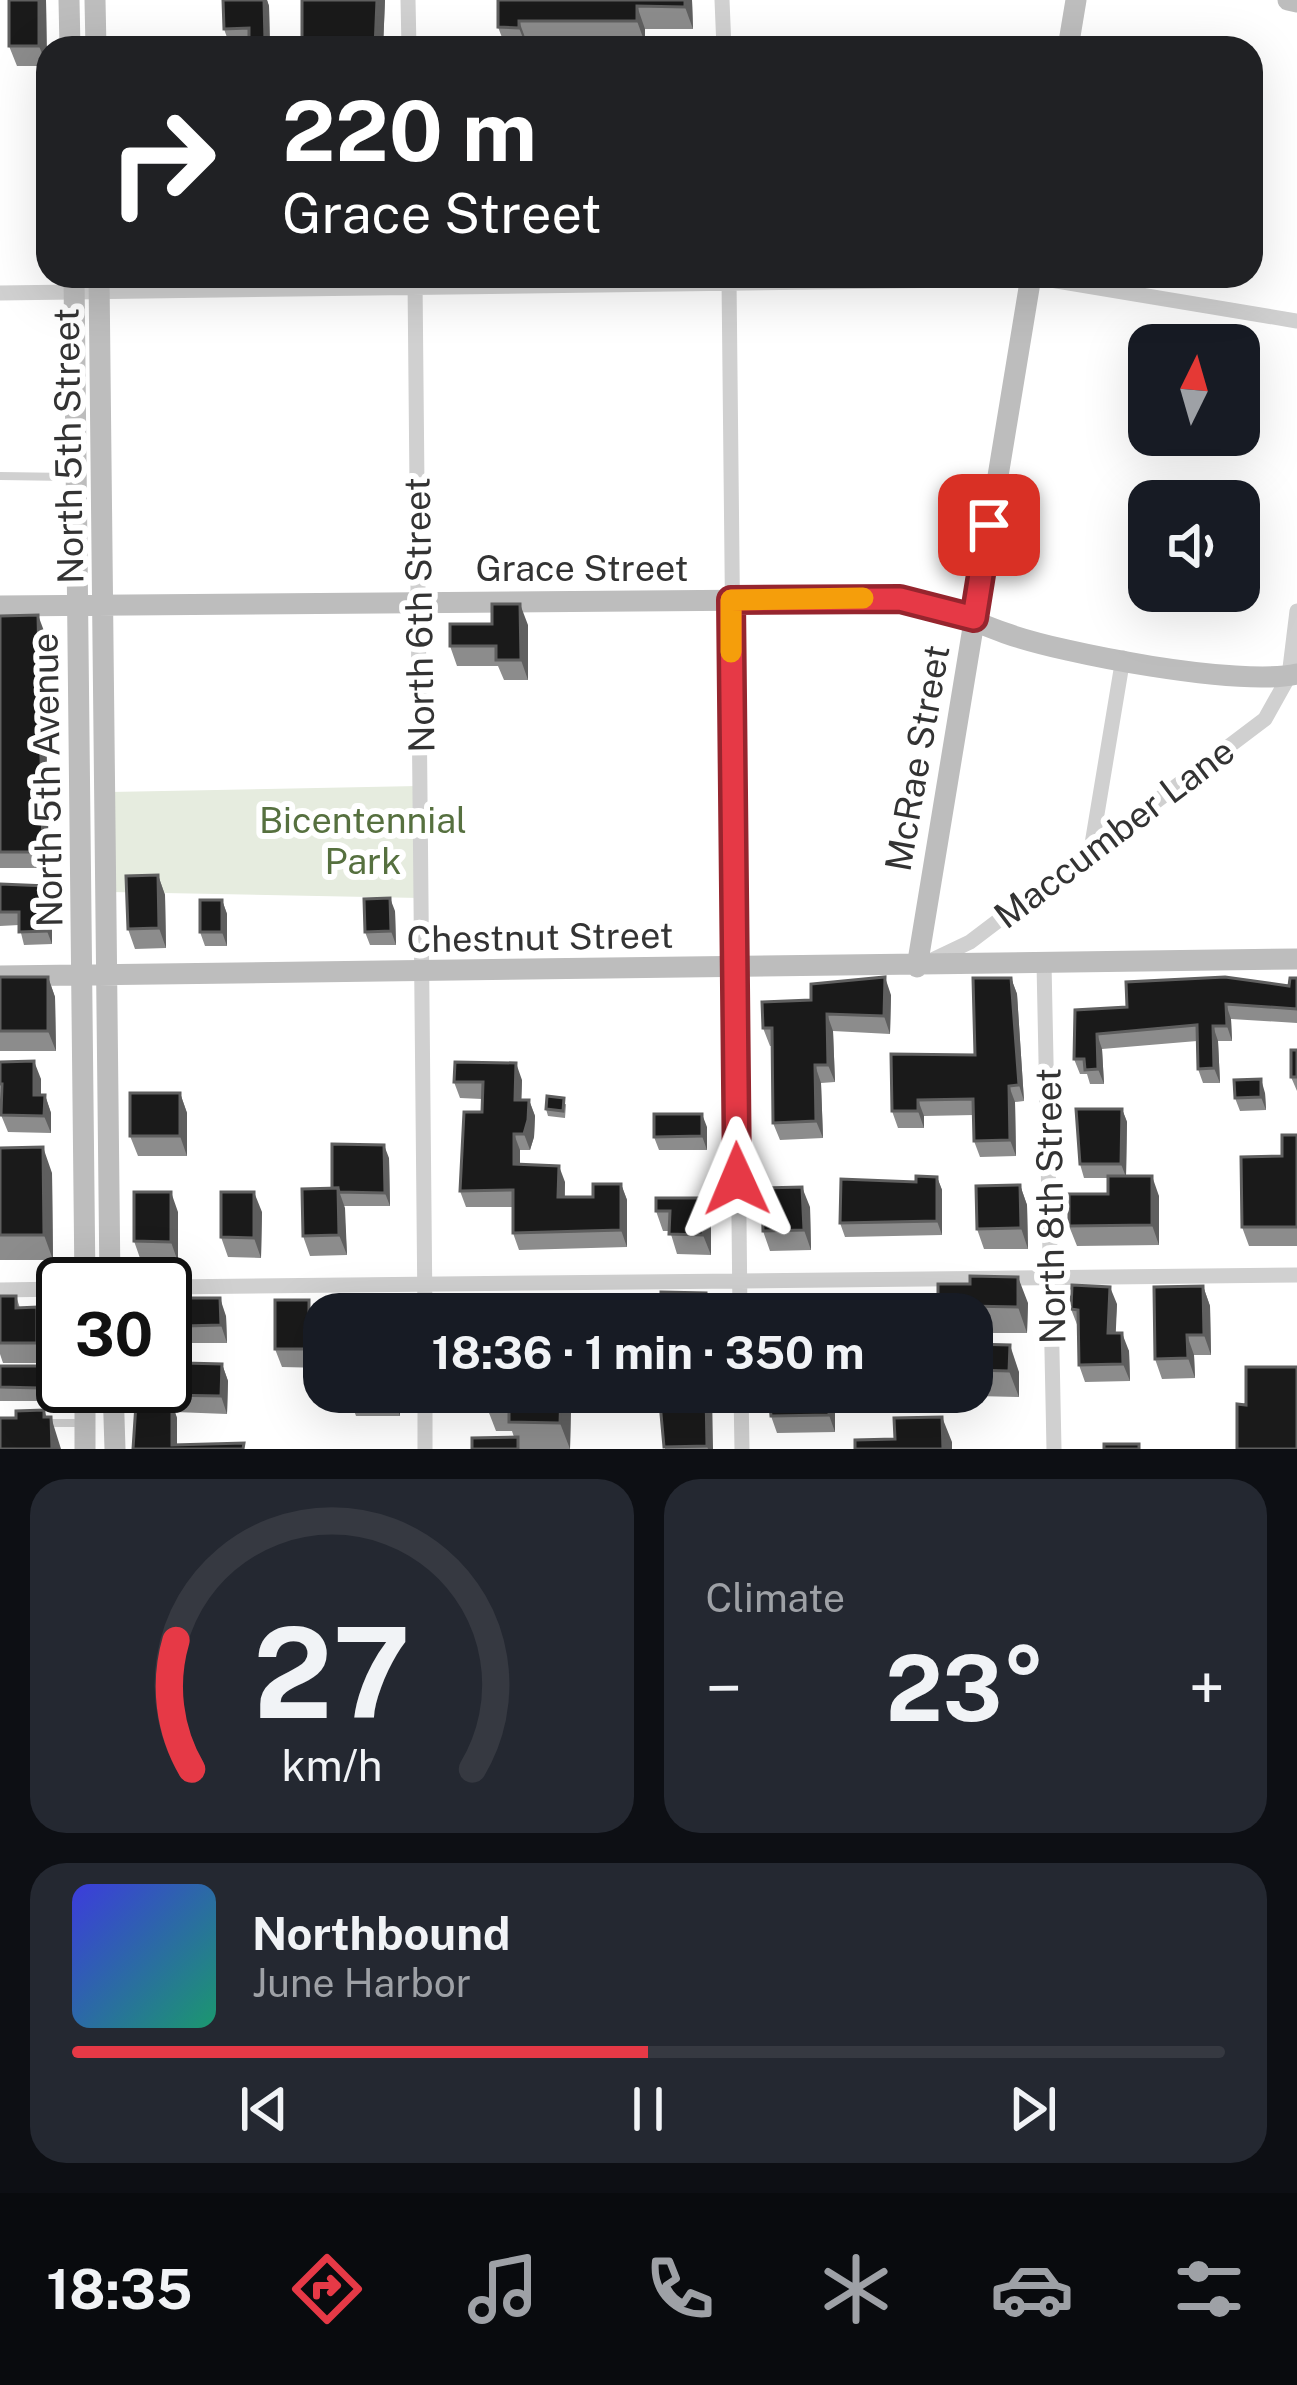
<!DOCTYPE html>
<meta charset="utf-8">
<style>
body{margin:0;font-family:"Public Sans",sans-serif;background:#242831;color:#f1f3f6;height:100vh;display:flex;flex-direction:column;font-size:45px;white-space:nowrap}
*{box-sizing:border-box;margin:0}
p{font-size:39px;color:#9ea1a6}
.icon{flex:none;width:66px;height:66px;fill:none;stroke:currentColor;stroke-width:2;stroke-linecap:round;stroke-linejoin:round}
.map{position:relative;height:1449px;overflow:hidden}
.drawer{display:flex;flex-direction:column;gap:30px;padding:30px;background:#0d0f14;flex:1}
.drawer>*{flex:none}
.banner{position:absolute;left:36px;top:36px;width:1227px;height:252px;border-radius:36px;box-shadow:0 12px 48px #0002;background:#202124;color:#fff;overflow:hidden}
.needle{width:78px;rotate:5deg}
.controls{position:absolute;left:1128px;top:324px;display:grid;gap:24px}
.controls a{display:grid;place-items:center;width:132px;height:132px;border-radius:24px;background:#171b24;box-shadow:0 12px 48px #0002;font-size:60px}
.speed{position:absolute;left:36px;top:1257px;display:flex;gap:24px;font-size:60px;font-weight:700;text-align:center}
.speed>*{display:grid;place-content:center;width:156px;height:156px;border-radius:50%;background:#171b24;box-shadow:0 12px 48px #0002;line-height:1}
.speed .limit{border:6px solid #111;border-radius:18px;background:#fff;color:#111}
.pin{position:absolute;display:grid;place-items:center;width:102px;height:102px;color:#fff;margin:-51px;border-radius:24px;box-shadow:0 6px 18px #0006}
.me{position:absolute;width:132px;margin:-66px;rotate:359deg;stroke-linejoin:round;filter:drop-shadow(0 0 9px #0008)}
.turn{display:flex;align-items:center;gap:42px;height:252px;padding:0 48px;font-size:54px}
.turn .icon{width:156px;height:156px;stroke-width:2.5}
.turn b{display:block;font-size:84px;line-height:102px}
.big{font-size:90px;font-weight:700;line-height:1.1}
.drawer .tile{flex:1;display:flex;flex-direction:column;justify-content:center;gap:18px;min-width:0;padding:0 42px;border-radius:36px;background:#242831}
.drawer .dial{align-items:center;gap:0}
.dial svg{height:312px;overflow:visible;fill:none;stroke:#363941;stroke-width:7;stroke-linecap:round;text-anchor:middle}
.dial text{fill:#f1f3f6;stroke:none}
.song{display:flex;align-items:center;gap:36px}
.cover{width:144px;height:144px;border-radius:18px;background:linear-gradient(135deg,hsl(240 70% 55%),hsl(160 70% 35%))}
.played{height:12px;border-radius:6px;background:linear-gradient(90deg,#e63946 50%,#363941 50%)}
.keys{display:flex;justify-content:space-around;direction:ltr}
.heat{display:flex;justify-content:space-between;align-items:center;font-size:66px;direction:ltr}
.drawer .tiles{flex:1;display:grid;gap:30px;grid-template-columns:1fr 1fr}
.tile:last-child{grid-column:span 2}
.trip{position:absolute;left:303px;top:1293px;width:690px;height:120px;border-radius:36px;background:#171b24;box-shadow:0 12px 48px #0002;font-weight:700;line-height:120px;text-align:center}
.menu{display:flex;height:192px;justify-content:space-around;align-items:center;background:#090b0e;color:#9ea1a6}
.menu .icon{width:84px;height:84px}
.menu .active{color:#e63946}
.menu b{font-size:54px;color:#f1f3f6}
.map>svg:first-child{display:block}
</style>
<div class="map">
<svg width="1297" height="1449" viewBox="0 0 1297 1449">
<rect width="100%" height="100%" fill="#fff"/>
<path fill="#e6ecdf" d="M418,786L420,898L111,892L110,792Z"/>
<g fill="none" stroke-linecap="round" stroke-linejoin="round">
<path stroke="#d0d0d0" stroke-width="8" d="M0,476L70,477
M35,1371L63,1372
M43,1423H82"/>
<path stroke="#d0d0d0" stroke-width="15" d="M408,0L409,48
M722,0L724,48
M415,279L425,1314
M729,279L740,1314
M0,293L1045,279L1297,321
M1091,850L1123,658
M928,962L970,942L1265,719L1289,676L1297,611
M1044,963L1054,1449
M165,1287L1297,1275
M0,1290L63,1289
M741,1392L742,1449
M425,1449V1392"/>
<path stroke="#bdbdbd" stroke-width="21" d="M69,0L70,48
M95,0L96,48
M1288,0L1297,2
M1068,48L1076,0
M74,276L85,1284
M99,276L110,1284
M0,606L900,599C939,605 969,620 1005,633C1063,654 1240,687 1297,674
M917,967L1031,276
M0,976L1297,959
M113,1386L115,1449
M85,1449V1386"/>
</g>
<path fill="#8c8c8c" d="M9,0H46L47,66H17L9,46Z
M223,0H267L269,6L270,48H251L249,42L229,43L224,29Z
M302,0H385L383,48H305L302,40Z
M498,0H692L693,29H645V43H527V48H506L498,27Z
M0,616L44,631L49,868H0Z
M528,625V680H504L498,666H457L450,646Z
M158,875L165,895L166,948L135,949L128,929Z
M0,884L52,900V944L24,945L19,925L0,926Z
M222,900L227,914V946H205L200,932Z
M395,911L396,945H370L365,932Z
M0,977H48L55,997L56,1051H0Z
M1011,978L1017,994L1024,1101L1015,1102L1016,1156L980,1157L974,1141V1115L924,1116V1128H898L892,1111L975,1055Z
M1297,978V1023L1231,1019L1232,1041H1218L1220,1083H1203L1198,1069L1197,1041L1102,1049L1104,1084H1090L1087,1074H1080L1074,1059L1075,1010L1127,1007L1289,986Z
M891,995L890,1034L833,1031L835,1082L821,1083L823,1138L780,1140L773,1123L772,1046H770L763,1028Z
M1297,1050V1091L1291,1077Z
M0,1062L41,1079V1095H45L51,1113V1133L8,1132L1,1115Z
M522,1080L521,1100H529L535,1116L534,1137L530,1150H520V1165L565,1182V1197H593L621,1184L627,1200V1247L519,1250L513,1233V1207H466L460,1191L482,1112V1099L460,1098L454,1082Z
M180,1093L187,1113V1156H138L130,1136Z
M1265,1093L1266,1110L1240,1111L1235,1098Z
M566,1104L565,1118L548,1116L546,1109Z
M1122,1109L1127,1122L1126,1176L1159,1196V1245L1077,1246L1069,1226L1108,1194V1178H1084L1080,1164Z
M707,1127V1150H659L654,1137Z
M1297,1135V1246H1249L1242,1227L1282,1156Z
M0,1148L52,1173L53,1260H0Z
M389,1158L390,1206H344L347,1255L310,1256L303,1236L332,1188Z
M937,1177L942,1190V1235L845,1237L840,1223L916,1182Z
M1020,1185L1027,1205L1028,1249H984L977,1229Z
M704,1198L711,1219V1255L677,1254L670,1231H663L656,1211Z
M810,1207L811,1250L770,1251L763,1231Z
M178,1212V1262L141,1261L134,1241Z
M262,1212L261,1258L228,1257L221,1237Z
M970,1284L1028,1303L1027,1333H979L978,1345L1019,1372V1397L976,1396L972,1386V1314H938Z
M1203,1286L1210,1306L1211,1355H1194L1195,1378L1162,1379L1155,1359Z
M0,1296H16L20,1308L45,1327L44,1363H3L0,1354Z
M165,1298L226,1316L227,1343H192L191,1363L222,1364L228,1381L227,1414L175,1412L177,1418L133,1449L167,1404L164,1395Z
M1117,1304L1115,1333L1129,1351L1130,1381L1085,1382L1079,1365L1078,1327L1071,1309Z
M314,1315H324V1368L282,1367L275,1349Z
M0,1366L44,1380V1401H0Z
M351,1392H400V1416H356L351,1402Z
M659,1392L713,1449H665Z
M769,1392H831L835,1402V1432L777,1433L771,1416Z
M486,1405L571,1407L570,1449H472L514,1437L512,1431H496Z"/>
<path fill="#5f5f5f" d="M39,0H46L47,66L39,46Z
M264,0H267L269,6L270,48H267L265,42Z
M377,0H385L383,48H375Z
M685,0H692L693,29L685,7Z
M637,6L645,29V43L637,21Z
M519,21L527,43V48L519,28Z
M520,604L528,625V680L521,660Z
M38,615L44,631L49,868L43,852Z
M158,875L165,895L166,948L159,928Z
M47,886L52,900V944L47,931Z
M390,898L395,911L396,945L391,931Z
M222,900L227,914V946L222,932Z
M48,977L55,997L56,1051L48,1031Z
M885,977L891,995L890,1034L884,1016Z
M1011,978L1017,994L1024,1101L1019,1085Z
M1226,1004L1231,1019L1232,1041L1227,1026Z
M827,1014L833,1031L835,1082L828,1065Z
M1213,1026L1218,1041L1220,1083L1214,1068Z
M1097,1034L1102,1049L1104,1084L1098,1069Z
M34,1061L41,1079V1113L34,1095Z
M516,1063L522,1080L521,1116L515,1100Z
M815,1065L821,1083L823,1138L816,1121Z
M1261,1079L1265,1093L1266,1110L1261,1097Z
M1009,1086L1015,1102L1016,1156L1010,1140Z
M180,1093L187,1113V1156L180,1136Z
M45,1095L51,1113V1133L44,1116Z
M529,1100L535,1116L534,1137L530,1150L524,1134Z
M918,1100L924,1116V1128L918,1111Z
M1122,1109L1127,1122L1126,1177L1121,1164Z
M702,1114L707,1127V1150L702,1136Z
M514,1134L520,1150V1181L514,1164Z
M384,1145L389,1158L390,1206L385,1193Z
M43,1147L52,1173L53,1260L44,1235Z
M559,1166L565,1182L564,1213L558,1197Z
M1152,1176L1159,1196V1245L1152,1225Z
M937,1177L942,1190V1235L937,1221Z
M621,1184L627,1200V1247L621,1230Z
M1020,1185L1027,1205L1028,1249L1021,1228Z
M802,1187L810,1207L811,1250L804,1230Z
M338,1188L345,1208L347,1255L339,1235Z
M171,1192L178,1212V1262L171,1242Z
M254,1192L262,1212L261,1258L254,1238Z
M704,1198L711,1219V1255L703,1235Z
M1018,1277L1028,1303L1027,1333L1018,1307Z
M1203,1286L1210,1306L1211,1355L1204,1335Z
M1110,1287L1117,1304L1115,1351L1108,1333Z
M706,1293L712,1310V1314H706Z
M540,1296L546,1314H539Z
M220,1298L226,1316L227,1343L221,1325Z
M37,1307L45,1327L44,1363L37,1343Z
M972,1315L979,1333L978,1371L972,1354Z
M185,1326L192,1343L190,1380L184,1363Z
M1122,1333L1129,1351L1130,1381L1123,1364Z
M1187,1335L1194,1355L1195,1378L1188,1358Z
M1010,1345L1019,1372V1397L1009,1371Z
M222,1364L228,1381L227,1414L221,1396Z
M39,1366L44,1380V1401L39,1388Z
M395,1392H400V1416L395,1402Z
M561,1392H565L571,1407L570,1449L560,1423Z
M706,1392H712L713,1449H708L707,1446Z
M829,1392H831L835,1402V1432L829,1415Z
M172,1404L177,1418V1449L172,1445Z
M44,1410L51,1430V1417L61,1449H52Z
M942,1417L952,1442V1449H943Z"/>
<path fill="#1a1a1a" stroke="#5f5f5f" stroke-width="3" d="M9,0H39V46H9Z
M223,0H264L265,42H249V28L224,29Z
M302,0H377L375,48H330V39L302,40Z
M498,0H685V7L637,6V21H519V28L498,27Z
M492,604H520L521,660H496V646H450V624H492Z
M38,615L43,852H0V616Z
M158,875L159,928L128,929L126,876Z
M0,884L47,886V931L19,932V912H0Z
M390,898L391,931L365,932L364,899Z
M200,900H222V932H200Z
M0,977H48V1031H0Z
M885,977L884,1016L827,1014L828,1065H815L816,1121L773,1123L772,1028H763L762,1002L811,1000V984Z
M1225,977L1289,986L1290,978H1297V1009L1226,1004L1227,1026H1213L1214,1068L1198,1069L1197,1025L1097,1034L1098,1069L1085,1070L1084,1059H1074L1075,1010L1127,1007L1126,982Z
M973,978H1011L1019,1085L1009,1086L1010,1140L974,1141L973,1099L918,1100V1111H892L891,1054L975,1055Z
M1291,1050H1297V1077H1291Z
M34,1061V1095H45L44,1116L1,1115L2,1084H0V1062Z
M455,1062L516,1063L515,1100H529L528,1120L524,1134H514V1164L559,1166L558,1197H593V1184H621V1230L513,1233V1190L460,1191L464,1112H482L483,1082H454Z
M1261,1079V1097L1235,1098L1234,1080Z
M130,1093H180V1136H130Z
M547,1096L564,1098L563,1111L546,1109Z
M1076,1109H1122L1121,1164H1080Z
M654,1114H702V1136L654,1137Z
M1282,1135H1297V1227H1242L1241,1157L1282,1156Z
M332,1144L384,1145L385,1193L339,1192L338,1188H332Z
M43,1147L44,1235H0V1148Z
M916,1176L937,1177V1221L840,1223L841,1179L916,1182Z
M1108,1176H1152V1225L1069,1226V1194H1108Z
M1020,1185L1021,1228L977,1229L976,1186Z
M802,1187L804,1230L763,1231L762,1188Z
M338,1188L339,1235L303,1236L302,1189Z
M134,1192H171V1242L134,1241Z
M221,1192H254V1238L221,1237Z
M656,1198H704L703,1235L669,1234L670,1211H656Z
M970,1276L1018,1277V1307L969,1306V1314H938V1284H970Z
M1072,1285L1110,1287L1108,1333H1122L1123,1364L1079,1365L1078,1310L1071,1309Z
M1203,1286L1204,1335H1187L1188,1358L1155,1359L1154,1287Z
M661,1292L706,1293V1314H623L622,1303L661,1302Z
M454,1295L540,1296L539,1314H462V1311H454Z
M0,1296H16V1308L37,1307V1343H0Z
M165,1298H220L221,1325L185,1326L184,1363L222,1364L221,1396L164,1395Z
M275,1300H309V1315H324V1362H322V1349H275Z
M365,1300H394L393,1314H365Z
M972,1344L1010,1345L1009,1371L972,1370Z
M0,1366H39V1388L0,1387Z
M1246,1367H1297V1449H1237V1404L1246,1405Z
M351,1392H395V1402H351Z
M487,1392H561L560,1423L509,1422V1405H486Z
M659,1392H706L707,1446L664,1447Z
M769,1392H829V1415L771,1416Z
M136,1404H172V1445L244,1443L243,1449H133Z
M44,1410V1417H51L52,1449H0V1418H16V1411Z
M942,1417L943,1449H855V1440L895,1439L894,1418Z
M518,1437V1449H472V1438Z
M1104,1444H1139V1449H1104Z"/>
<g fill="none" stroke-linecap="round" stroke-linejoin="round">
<g stroke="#96252e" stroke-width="30">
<path id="route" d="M737,1179L731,600L900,599L974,618L989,525"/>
</g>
<use href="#route" stroke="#e63946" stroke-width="21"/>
<path stroke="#f59e0b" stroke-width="21" d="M731,652V600L863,598"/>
</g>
<g text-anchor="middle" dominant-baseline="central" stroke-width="12" stroke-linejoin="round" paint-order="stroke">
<g font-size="36" fill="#333" stroke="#fff">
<text transform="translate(68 446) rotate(-91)">North 5th Street</text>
<text x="582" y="568">Grace Street</text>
<text transform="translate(419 615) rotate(-91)">North 6th Street</text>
<text transform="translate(917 758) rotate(-80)">McRae Street</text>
<text transform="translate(47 780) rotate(-91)">North 5th Avenue</text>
<text transform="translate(1114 833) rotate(-37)">Maccumber Lane</text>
<text transform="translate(540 937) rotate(-1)">Chestnut Street</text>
<text transform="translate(1050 1206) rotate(-91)">North 8th Street</text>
</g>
<g font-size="36" fill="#56703f" stroke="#fff">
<text x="363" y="820">Bicentennial<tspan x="363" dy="41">Park</tspan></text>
</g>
</g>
</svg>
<div class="controls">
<a><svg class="needle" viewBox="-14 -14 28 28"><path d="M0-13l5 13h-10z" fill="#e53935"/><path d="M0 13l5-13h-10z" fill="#9ea1a6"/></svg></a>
<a><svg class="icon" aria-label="sound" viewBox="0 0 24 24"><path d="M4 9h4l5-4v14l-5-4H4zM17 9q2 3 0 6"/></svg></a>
</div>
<div class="speed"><div class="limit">30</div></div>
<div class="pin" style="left:989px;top:525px;background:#d93025"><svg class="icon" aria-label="arrive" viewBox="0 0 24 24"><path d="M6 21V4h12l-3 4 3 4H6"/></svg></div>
<svg class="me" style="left:737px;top:1179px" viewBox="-20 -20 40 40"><path d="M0-17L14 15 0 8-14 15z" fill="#e63946" stroke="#fff" stroke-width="4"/></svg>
<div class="trip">18:36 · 1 min · 350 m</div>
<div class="banner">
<div class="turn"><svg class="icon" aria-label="right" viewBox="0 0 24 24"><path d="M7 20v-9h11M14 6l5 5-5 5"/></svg><div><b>220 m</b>Grace Street</div></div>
</div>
</div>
<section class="drawer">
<div class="tiles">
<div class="tile dial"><svg viewBox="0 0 100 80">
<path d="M14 69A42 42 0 1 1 86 69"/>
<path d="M14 69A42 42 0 0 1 10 36" stroke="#e63946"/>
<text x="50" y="56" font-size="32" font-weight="700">27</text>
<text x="50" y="72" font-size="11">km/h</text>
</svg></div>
<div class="tile"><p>Climate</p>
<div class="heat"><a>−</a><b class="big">23°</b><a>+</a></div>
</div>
<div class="tile">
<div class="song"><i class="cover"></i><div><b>Northbound</b><p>June Harbor</p></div></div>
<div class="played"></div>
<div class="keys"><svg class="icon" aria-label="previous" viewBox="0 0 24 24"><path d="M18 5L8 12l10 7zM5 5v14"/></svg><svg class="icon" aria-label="pause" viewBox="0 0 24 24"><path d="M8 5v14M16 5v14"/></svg><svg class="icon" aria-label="next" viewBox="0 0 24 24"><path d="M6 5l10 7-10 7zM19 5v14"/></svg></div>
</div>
</div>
</section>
<nav class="menu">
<b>18:35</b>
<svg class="icon active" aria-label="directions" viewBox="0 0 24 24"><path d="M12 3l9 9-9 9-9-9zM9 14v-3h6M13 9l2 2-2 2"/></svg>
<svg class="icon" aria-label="music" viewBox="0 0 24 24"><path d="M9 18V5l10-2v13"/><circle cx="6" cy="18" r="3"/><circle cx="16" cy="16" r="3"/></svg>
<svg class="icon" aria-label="phone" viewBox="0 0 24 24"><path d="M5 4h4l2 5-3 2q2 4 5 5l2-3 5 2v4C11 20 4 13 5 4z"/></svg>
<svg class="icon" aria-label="climate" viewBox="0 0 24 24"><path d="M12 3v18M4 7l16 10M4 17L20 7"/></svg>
<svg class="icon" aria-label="car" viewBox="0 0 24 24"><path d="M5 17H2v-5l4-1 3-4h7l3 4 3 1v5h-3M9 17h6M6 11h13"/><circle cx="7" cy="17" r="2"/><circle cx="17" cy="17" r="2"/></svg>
<svg class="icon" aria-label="filters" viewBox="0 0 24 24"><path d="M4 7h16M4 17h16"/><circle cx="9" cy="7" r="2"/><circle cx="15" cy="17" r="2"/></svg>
</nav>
